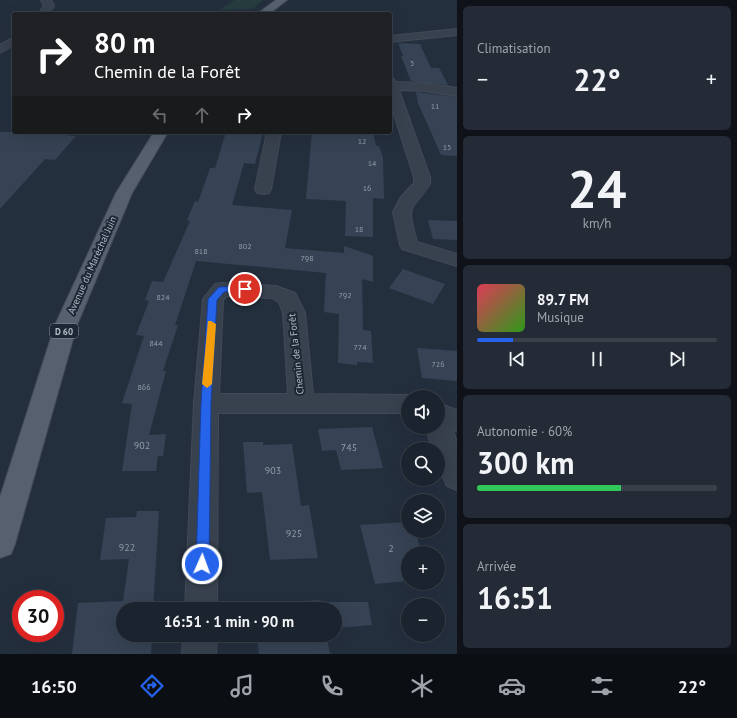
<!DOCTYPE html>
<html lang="fr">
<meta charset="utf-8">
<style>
body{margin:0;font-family:"PT Sans",sans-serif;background:#242b36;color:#f1f3f6;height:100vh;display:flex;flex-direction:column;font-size:15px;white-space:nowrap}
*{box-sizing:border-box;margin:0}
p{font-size:13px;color:#a0a4aa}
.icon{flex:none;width:22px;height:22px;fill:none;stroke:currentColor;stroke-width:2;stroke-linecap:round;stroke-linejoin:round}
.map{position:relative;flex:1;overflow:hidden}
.drawer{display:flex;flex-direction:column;gap:6px;padding:6px;background:#0f1319;width:280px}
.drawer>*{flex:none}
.banner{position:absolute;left:12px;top:12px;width:380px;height:122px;border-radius:4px;box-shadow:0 4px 16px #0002,0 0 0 1px #39404a;background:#202124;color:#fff;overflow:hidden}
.buttons{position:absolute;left:401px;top:390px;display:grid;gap:8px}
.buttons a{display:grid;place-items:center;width:44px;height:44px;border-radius:50%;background:#1b232e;box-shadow:0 4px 16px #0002,0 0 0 1px #39404a;font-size:20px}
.speed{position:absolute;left:12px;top:590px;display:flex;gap:8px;font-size:20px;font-weight:700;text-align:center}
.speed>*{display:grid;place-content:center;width:52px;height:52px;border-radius:50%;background:#1b232e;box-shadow:0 4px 16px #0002,0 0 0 1px #39404a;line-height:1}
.speed .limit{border:6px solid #d22;background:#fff;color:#111}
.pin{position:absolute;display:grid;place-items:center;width:34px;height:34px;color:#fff;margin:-17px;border:2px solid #fff;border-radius:50%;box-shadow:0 1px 4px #0007}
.me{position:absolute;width:44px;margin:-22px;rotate:2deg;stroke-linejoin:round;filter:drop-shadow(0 0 3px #0008)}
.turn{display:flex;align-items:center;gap:14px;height:84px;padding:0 16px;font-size:18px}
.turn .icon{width:52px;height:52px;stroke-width:2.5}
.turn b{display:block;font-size:28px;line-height:34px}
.lanes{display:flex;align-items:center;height:38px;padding:0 16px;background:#0003;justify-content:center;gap:20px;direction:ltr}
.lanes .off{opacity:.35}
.big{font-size:30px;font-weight:700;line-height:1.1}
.drawer .tile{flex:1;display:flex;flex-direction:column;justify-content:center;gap:6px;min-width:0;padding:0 14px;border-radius:6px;background:#242b36}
.drawer .dial{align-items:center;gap:0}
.dial b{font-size:52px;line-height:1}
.song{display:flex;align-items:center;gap:12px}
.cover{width:48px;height:48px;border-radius:6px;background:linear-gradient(135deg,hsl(350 70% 55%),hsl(110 70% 35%))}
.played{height:4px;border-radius:2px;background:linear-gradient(90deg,#2563eb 15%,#39404a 15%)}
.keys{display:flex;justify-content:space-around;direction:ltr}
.heat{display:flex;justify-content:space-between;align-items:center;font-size:22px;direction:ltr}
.charge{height:6px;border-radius:3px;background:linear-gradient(90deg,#34c759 60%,#39404a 0)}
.trip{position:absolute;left:116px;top:602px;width:226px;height:40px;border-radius:20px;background:#1b232e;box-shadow:0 4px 16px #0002,0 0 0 1px #39404a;font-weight:700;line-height:40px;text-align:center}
.tab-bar{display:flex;height:64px;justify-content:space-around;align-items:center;background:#0b0e12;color:#a0a4aa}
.tab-bar .icon{width:28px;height:28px}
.tab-bar .current{color:#2563eb}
.tab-bar b{font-size:18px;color:#f1f3f6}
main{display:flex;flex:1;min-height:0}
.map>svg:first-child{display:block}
</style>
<main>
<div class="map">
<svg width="457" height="654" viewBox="0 0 457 654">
<rect width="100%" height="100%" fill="#242f3e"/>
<path fill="#263c3f" d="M235,0H263L253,9L219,10Z"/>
<path fill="#364354" d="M398,43L420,44L431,68H439L448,85L411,81L401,56H403Z
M416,92L457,97V156L441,155L418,103Z
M0,132H28L76,136L55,160L45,159L0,209Z
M226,132L263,133L255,164L244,163L232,205L292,210L285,248L344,253V246L373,256V282L362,279L363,330L371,331L373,363L357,362V365L338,363L339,314L324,312L326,273L196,261L175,325H178L163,371H166L149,435L166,434L163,456H158L156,471H122L132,404L122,403L144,336L136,335L149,301L145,300L152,281L163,282L190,221L187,220L195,201L198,202L210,168H215Z
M312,132H373L376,146H379L383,157L384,199L373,198V237L345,236L346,201L306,199Z
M428,220L457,221V240L433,239Z
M403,269L445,284L433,304L389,288Z
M417,348L457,351V381L422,378Z
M372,427L383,468L341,470L336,450L322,451L318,429Z
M243,442H263V445L292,444L301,506L309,505L318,558L270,560L262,492L247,493Z
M137,511H159L153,609H123V635H152L151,654H72L78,603L123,601L129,559L100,560L106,518L136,517Z
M408,522V531H415L422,553H408V581L375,584L360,525Z
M319,600L320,602H368L372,625L335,628V609H263V605Z
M257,635H326L330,654H259Z"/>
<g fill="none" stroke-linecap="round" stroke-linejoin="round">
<g stroke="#414a57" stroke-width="2">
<path id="minor" d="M41,0H51L54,6L48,14H38L44,6Z
M457,29V35L390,42V36Z
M14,37V45L0,53V45Z
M390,78L394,79L396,82L424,83L457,88V96L424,91L399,90L430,177V184C410,213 406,203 417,242L457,254V266L402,249L400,245L393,212L401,197L414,183V177L390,102Z
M267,132H281L271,189L269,193L263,194L257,193L255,189Z
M222,283L276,286L295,293L305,313L313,394L408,395L416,397H408V413H218L217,609H185L194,403L203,299L215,284ZM227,296L272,298L279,302L283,313L288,394H219L223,300Z
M438,403L457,410V431L453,430L457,443V490L447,486L438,466V449H432L426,427H438Z
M183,635H217L216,654H182Z"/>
</g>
<g stroke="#414a57" stroke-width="2">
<path id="major" d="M276,0H287L269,14H257Z
M154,132H168L132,193L77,325L15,544L11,554L0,558V497L55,325L116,193Z"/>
</g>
<use href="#minor" fill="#38414e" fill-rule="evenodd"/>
<use href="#major" fill="#56606e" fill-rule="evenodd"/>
</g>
<path fill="#2563eb" stroke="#184099" d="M245,286L250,289L248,291L224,292L217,300L211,403L209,564L207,569L202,570L198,569L196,564L201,403L208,299L219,287Z"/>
<path fill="#f59e0b" d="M208,321H211L216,324L212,384L207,388L202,384Z"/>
<g text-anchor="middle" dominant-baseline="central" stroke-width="4" stroke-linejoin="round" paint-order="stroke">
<g font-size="8" fill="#929caa">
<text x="412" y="63">3</text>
<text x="435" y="106">11</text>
<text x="362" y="141">12</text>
<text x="447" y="147">15</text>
<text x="372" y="163">14</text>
<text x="367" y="188">16</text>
<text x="359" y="229">18</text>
<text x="245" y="246">802</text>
<text x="201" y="251">818</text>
<text x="307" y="258">798</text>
<text x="345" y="295">792</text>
<text x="163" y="297">824</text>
<text x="156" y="343">844</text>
<text x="360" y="347">774</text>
<text x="438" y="364">726</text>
<text x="144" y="387">866</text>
</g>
<rect fill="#1d2633" stroke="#878f9c" stroke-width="1" x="50" y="324" width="28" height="14" rx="3"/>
<g font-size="9" font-weight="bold" fill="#b4bcc9">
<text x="64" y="331">D 60</text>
</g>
<g font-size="10" fill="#b4bcc9" stroke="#1d2633">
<text transform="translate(92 265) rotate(-66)">Avenue du Maréchal Juin</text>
<text transform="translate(296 354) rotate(-96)">Chemin de la Forêt</text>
</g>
<g font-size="10" fill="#929caa">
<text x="142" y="445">902</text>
<text x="349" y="447">745</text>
<text x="273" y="470">903</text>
<text x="294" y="533">925</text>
<text x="127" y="547">922</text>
<text x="391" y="548">2</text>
</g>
</g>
</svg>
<div class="buttons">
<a><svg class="icon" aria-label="sound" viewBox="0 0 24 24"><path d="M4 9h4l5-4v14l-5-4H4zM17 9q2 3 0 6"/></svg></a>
<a><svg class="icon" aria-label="search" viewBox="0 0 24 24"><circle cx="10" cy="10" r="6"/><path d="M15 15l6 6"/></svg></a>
<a><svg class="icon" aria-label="layers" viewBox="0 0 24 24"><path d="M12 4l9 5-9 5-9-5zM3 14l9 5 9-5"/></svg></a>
<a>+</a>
<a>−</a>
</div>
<div class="speed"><div class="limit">30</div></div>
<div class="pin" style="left:245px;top:289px;background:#d93025"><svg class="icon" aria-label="arrive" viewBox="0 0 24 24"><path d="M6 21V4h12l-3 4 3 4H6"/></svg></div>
<svg class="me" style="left:202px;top:564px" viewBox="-20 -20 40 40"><circle r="17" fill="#2563eb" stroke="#fff" stroke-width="3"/><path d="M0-11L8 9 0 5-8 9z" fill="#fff"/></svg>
<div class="trip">16:51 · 1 min · 90 m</div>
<div class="banner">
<div class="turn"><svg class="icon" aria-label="right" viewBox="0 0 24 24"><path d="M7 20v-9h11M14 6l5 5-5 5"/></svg><div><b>80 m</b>Chemin de la Forêt</div></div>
<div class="lanes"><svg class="icon off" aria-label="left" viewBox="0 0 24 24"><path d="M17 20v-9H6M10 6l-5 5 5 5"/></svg><svg class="icon off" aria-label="ahead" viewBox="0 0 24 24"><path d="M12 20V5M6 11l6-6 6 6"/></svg><svg class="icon" aria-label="right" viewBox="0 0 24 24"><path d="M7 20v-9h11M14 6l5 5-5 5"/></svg></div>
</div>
</div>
<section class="drawer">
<div class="tile"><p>Climatisation</p>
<div class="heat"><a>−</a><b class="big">22°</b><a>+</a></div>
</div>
<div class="tile dial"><b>24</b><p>km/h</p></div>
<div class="tile">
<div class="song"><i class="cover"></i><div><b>89.7 FM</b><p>Musique</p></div></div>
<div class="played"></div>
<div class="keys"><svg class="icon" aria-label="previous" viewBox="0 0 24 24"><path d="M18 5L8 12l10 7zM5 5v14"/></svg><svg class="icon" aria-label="pause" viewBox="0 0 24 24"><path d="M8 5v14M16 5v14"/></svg><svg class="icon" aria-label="next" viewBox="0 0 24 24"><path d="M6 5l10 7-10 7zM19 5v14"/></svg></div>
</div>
<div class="tile"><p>Autonomie · 60%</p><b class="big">300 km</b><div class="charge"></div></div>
<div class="tile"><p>Arrivée</p><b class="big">16:51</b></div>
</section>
</main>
<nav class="tab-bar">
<b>16:50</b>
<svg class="icon current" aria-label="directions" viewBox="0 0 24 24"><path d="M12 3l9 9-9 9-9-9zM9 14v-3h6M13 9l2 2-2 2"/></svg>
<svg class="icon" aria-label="music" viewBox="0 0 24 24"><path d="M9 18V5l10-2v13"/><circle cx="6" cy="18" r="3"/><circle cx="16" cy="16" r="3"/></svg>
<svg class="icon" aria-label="phone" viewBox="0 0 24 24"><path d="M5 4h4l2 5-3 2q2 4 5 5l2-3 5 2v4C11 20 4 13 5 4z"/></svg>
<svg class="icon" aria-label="climate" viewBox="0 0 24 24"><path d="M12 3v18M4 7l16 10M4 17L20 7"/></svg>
<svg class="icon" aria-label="car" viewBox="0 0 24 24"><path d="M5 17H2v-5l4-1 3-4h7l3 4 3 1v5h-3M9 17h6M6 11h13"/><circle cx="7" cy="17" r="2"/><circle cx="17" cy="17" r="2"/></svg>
<svg class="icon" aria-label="filters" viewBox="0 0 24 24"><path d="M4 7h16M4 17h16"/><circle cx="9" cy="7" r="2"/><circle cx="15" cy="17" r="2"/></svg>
<b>22°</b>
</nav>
